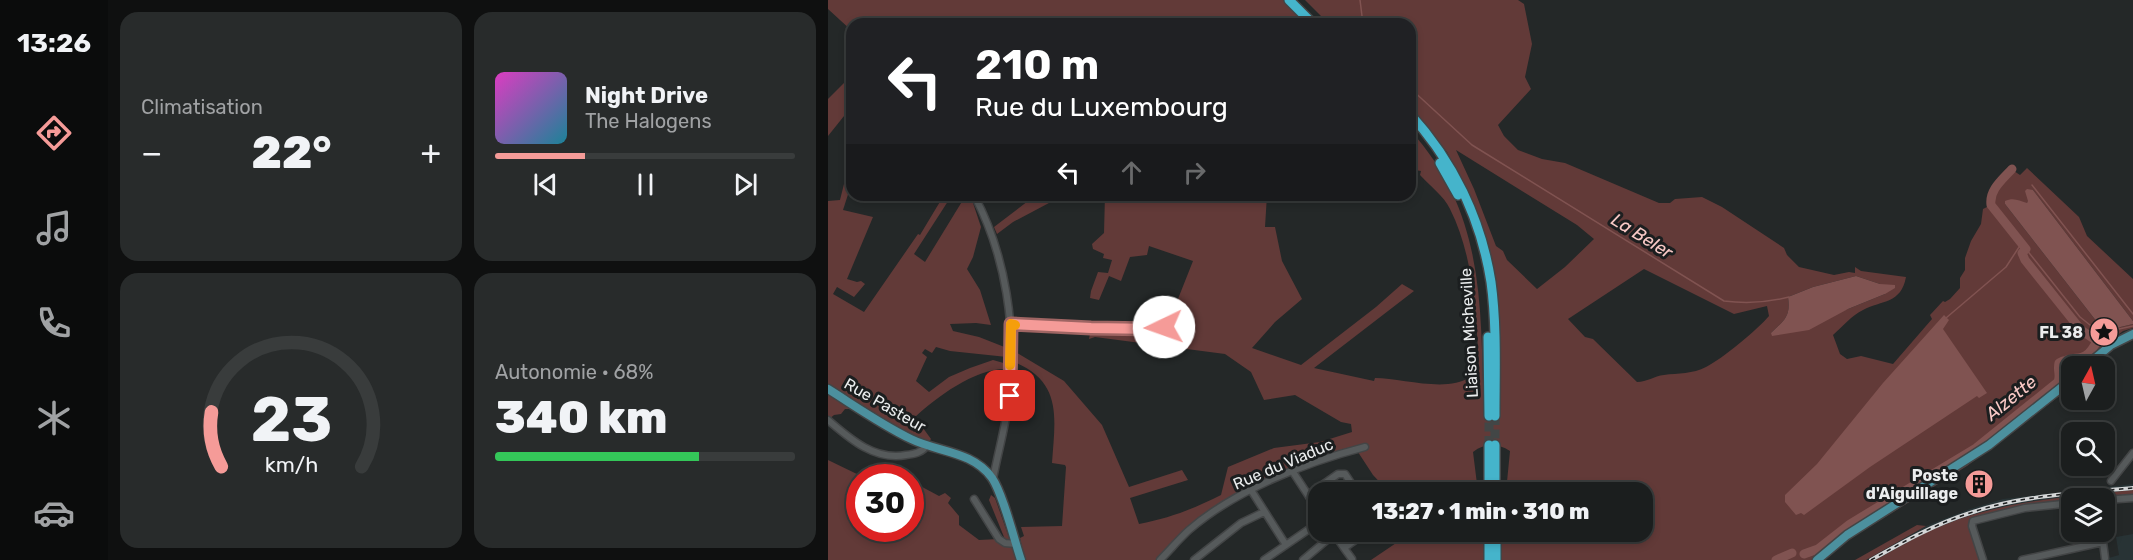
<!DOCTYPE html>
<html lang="fr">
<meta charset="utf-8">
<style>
body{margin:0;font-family:Rubik,sans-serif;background:#282b2b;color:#f1f3f6;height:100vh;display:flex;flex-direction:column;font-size:22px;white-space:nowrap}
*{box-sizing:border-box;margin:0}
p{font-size:20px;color:#a0a2a4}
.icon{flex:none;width:33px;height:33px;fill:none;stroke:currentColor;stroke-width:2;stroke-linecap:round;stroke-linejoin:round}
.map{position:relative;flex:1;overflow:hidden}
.side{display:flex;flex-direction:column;gap:12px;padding:12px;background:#0f1010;width:720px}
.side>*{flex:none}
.top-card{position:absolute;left:18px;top:18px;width:570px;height:183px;border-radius:18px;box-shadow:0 3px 9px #0003,0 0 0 2px #393c3c;background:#202124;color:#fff;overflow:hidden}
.needle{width:39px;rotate:8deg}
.tools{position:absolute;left:1233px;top:356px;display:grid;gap:12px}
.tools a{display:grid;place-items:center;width:54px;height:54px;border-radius:12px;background:#1b1e1e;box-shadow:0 3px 9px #0003,0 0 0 2px #393c3c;font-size:30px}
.speed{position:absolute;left:18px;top:464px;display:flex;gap:12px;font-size:30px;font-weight:700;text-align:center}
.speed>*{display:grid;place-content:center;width:78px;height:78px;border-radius:50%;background:#1b1e1e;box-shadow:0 3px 9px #0003,0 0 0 2px #393c3c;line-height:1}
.speed .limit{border:9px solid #d22;background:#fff;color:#111}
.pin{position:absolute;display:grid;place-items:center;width:51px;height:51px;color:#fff;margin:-26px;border-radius:12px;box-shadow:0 3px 9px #0006}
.me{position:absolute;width:66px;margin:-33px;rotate:267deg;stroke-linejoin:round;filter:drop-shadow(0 0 4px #0008)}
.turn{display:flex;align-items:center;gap:21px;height:126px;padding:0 30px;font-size:27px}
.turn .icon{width:78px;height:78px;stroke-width:2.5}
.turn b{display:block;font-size:42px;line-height:51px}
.lanes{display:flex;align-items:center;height:57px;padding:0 30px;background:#0003;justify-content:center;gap:30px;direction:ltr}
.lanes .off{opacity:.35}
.big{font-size:45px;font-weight:800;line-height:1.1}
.side .card{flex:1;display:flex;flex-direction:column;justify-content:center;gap:9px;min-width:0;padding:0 21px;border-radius:18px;background:#282b2b}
.side .dial{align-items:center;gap:0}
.dial svg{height:156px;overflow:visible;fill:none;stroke:#393c3c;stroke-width:7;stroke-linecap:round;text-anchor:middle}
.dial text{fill:#f1f3f6;stroke:none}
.song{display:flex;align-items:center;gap:18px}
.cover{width:72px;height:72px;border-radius:9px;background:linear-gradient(135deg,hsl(310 70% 55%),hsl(190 70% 35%))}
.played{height:6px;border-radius:3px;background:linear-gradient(90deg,#f59b98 30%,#393c3c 30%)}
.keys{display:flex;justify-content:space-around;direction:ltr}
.heat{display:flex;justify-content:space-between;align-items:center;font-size:33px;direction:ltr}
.charge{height:9px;border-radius:4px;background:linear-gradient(90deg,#34c759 68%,#393c3c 0)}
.side .tiles{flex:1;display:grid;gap:12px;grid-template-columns:repeat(2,1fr)}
.trip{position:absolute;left:480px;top:482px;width:345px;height:60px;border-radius:18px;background:#1b1e1e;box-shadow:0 3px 9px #0003,0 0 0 2px #393c3c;font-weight:800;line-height:60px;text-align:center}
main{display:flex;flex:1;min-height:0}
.tab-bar{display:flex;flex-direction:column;width:108px;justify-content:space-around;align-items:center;background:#0b0c0c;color:#a0a2a4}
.tab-bar .icon{width:42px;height:42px}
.tab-bar .selected{color:#f59b98}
.tab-bar b{font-size:27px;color:#f1f3f6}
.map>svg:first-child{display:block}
</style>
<main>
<nav class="tab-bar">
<b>13:26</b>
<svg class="icon selected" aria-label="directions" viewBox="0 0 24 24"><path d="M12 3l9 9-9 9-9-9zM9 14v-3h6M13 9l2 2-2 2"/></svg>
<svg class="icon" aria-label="music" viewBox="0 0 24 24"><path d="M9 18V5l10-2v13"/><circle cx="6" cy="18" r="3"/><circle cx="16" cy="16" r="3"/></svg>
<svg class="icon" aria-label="phone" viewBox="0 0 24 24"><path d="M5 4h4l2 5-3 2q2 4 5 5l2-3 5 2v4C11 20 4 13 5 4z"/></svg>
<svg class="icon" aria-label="climate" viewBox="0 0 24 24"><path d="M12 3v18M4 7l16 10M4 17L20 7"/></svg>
<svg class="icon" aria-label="car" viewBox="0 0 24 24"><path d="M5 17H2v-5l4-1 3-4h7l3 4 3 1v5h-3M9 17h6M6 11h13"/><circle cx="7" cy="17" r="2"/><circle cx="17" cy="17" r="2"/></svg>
</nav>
<section class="side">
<div class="tiles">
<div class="card"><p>Climatisation</p>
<div class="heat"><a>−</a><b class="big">22°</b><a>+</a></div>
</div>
<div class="card">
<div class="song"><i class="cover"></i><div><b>Night Drive</b><p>The Halogens</p></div></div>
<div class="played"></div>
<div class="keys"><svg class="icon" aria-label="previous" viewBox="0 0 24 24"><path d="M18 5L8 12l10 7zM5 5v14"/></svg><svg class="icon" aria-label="pause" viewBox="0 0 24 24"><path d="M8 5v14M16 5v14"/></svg><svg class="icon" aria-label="next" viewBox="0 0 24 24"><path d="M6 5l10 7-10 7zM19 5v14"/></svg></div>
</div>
<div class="card dial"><svg viewBox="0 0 100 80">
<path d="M14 69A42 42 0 1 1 86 69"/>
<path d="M14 69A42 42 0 0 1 9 41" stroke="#f59b98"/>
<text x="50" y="56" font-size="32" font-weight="700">23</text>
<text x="50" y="72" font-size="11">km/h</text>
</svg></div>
<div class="card"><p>Autonomie · 68%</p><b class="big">340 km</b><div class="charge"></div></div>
</div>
</section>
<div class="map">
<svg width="1305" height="560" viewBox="0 0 1305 560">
<rect width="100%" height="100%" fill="#242828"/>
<path fill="#283335" d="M1305,484V490L1191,504L1143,515L1092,535L1047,560H1038L1098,526L1142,509L1175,499Z
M1305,534V560H1274L1291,555L1288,537Z"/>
<path fill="#623a38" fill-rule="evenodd" d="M0,0H455L479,24H114L93,16L90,24H24V31L0,9Z
M477,0H690L696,4L704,44L697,77L703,89L670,125L676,136L690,150L714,159L737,163L831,203H842L847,199L874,197L894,207L956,248L959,255L971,267L1006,275L1021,272L1027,273V267L1033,271L1078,277C1073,304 1054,300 1035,310C1024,315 1014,327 1005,335L1012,354L1019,359L1033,356L1065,364L1104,319L1102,315L1115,301L1117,302L1122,299L1132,288V278L1137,270V258L1143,241L1153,224L1155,209L1163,205L1165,194L1186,171L1192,175L1199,168L1251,217L1259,236L1305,279V321L1205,190L1199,204L1194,202L1177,204L1276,331L1305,324V328L1295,331L1249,366L1237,361L1232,365L1233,378L1230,384L1234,394L1139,466L1022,539L996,560H672V536H674V531H814V492H678L682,451C669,443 657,443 645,452L650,492H561L545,475L528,449L423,490L362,530L332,560H197L192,538L196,536L193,527L234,526L238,467L237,465L224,463C227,419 235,382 186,362V351L236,381L274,425L301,487L354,470L360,480L302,498L311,524C342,518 365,509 393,495L400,467L446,448L492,442L524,432L523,424L513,422L467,395L436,400L423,372L397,354L267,337L261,339L263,328L336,327L346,309L365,261L321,246L319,255L302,257L293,281L281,276L271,300L262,298L263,291L270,272L280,273L284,260L275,258L276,254L265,249L264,244L276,233L277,195H439L437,227H447L454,261L474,299L447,322L424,348L473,365L548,307L574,284L586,291L486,368L546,381L547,378C573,378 619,393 642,377C645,375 648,370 651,367C648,314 646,257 622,209C616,196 601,185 592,175L593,171L587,170L582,164V130C659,215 652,309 656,415H673L668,283L661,250L640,192L619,152L582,105V24H501ZM628,150L749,225L766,239L737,267L709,289L679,260L675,251L668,246L646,189ZM816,269L906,314L939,306L941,316C929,330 894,359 878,367C865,374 850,373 836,375C826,376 819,382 809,382L765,339L757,337L740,319ZM1028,276L1052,284L1057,294L1020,309L943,333C956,320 963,317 960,297L985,287Z
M24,75V106L0,136V99Z
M24,172V182L15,210L45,217L19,279L29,282L33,281L37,284L26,297L9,287L5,294L36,312L90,234L92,235L116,195H124L86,254L97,262L138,195L143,197L153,227L145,257L139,269L152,290L163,325L148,323L122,324L125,331L151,337L179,348V357L122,351L108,347L104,353L97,349L94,353L99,357L88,381L101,392L121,377L142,368L165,360L179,364V369C147,368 109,397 87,417L103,439L99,445L32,409H17L13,414L6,415L0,420V201L12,200L17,180Z
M196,195H236L185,222L169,234L166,227L200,201Z
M0,460L33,476L68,473L75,477H32V528H82L83,481L111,496L117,493L123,498L120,503L131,516V525L151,540L171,539L177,542L176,537L161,500L163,495L167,498L189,560H0Z
M1305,490V498H1244L1243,503L1197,508L1145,521L1141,526L1152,560H1047C1070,548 1092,534 1116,525C1176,500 1242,497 1305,490Z
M1089,525L1098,526L1038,560H1027Z
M577,531H656V560H543L577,537Z"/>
<path fill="#805351" d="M1199,189L1205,190L1305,321V324L1276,331L1177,204V201C1186,197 1191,201 1199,203L1200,201L1197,191Z
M1028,276L1052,284L1067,285V288L1057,294L1020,309L981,330L944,336L943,333C956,320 963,317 960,297L985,287Z
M1116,315L1121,320L1115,329L1159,393L1151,398L1149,396L1042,467L976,515L973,513L968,515L957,502V495L989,464L1055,383Z"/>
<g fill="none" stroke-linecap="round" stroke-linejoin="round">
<path stroke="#805351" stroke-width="1.5" d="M532,0L535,24
M582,88L644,145L896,301C919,304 938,303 961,297
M1204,185L1305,314
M1198,249L1252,317L1272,333L1269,341
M1118,318L1178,267L1193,244
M1291,329L1305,326
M1280,332L1291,328"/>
<path stroke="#805351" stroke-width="9" d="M976,554L990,549L1022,524L1148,448L1230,382C1233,375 1229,370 1231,363C1250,353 1256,366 1269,341L1253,330L1197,260L1194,253L1198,249L1163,205C1161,190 1174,180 1184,169
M948,560L964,553"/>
<path stroke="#424646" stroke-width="9" stroke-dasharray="9 4.5" stroke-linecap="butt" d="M667,416V445
M661,445V416"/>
<g stroke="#434546" stroke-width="9">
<path id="minor" d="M146,195C178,255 189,330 181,398C178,425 170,452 165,479
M183,324L263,328L328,329L336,327L346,309
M0,420C22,439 47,461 78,455C86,454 94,453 99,445
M465,472L480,495
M1283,481L1305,453
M423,490L458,545
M146,499L171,539L177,543L188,544
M1276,500L1305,498
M490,511L480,495L510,474H517L529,492
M504,531L516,548L540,531
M1275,542L1277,558
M516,548L524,559
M332,560C342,550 351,539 361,530C407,490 479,462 537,447
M366,560L413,523L436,512
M436,560L490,523
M475,560L506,534
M1155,560L1144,526L1145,521L1197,508L1244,503
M1194,560L1275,542L1274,531"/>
</g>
<g stroke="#434546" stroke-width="11">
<path id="major" d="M1258,366L1283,345L1305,334
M0,389C27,406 54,425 83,439C109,452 145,451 164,478C175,494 186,539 193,560
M989,560L1019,535L1161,445L1244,379"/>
</g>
<g stroke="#434546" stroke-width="12">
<path id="highway" d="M461,0L485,24
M582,114C625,161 653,219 663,282C669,326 667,372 667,416
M612,163L630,195
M660,337L661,416
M661,445V492
M667,445V492
M661,531V560
M668,531V560"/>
</g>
<use href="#minor" stroke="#565a5b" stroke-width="6"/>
<use href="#major" stroke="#4c909e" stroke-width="8"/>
<use href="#highway" stroke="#45b4cb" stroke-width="9"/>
<g stroke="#d4d6d7" stroke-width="4">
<path id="rail" d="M1043,560C1075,542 1107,524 1142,513C1194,495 1250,493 1305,488"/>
</g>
<use href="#rail" stroke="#1b1e1f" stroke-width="1.5" stroke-dasharray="4.5" stroke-linecap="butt"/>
</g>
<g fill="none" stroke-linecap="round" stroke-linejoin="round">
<g stroke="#9f6563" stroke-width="15">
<path id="route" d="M182,396L183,324L263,328L328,329L336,327"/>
</g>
<use href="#route" stroke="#f59b98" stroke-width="10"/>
<path stroke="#f59e0b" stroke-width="10" d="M182,365L183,324L187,325"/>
</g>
<defs>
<g id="sight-disc" transform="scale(1.5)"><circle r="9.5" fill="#f59b98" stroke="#1b1e1f"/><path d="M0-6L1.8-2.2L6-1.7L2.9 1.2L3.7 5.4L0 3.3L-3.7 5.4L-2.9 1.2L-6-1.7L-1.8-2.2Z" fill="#111"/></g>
<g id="building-disc" transform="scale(1.5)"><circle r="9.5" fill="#f59b98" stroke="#1b1e1f"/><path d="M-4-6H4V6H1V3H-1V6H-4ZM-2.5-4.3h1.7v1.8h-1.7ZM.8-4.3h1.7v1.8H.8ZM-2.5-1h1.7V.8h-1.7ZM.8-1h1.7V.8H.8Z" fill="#111"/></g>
</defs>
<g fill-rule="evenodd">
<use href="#sight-disc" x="1276" y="332"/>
<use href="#building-disc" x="1151" y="484"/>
</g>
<g text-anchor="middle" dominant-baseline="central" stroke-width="6" stroke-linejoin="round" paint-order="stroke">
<g font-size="16" font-weight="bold" fill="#ebedee" stroke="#1b1e1f" text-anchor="end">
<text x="1255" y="332">FL 38</text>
<text x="1130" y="475">Poste<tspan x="1130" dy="18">d'Aiguillage</tspan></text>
</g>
<g font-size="16" fill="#ebedee" stroke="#1b1e1f">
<text transform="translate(641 333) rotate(-93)">Liaison Micheville</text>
<text transform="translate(57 405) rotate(30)">Rue Pasteur</text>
<text transform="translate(455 464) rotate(-23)">Rue du Viaduc</text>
</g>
<g font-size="18" font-style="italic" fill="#f9c9c6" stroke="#1b1e1f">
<text transform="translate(814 236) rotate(32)">La Beler</text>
<text transform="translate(1183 398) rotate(-39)">Alzette</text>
</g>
</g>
</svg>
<div class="tools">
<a><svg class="needle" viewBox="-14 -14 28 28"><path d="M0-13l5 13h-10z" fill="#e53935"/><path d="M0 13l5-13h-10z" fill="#a0a2a4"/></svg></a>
<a><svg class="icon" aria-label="search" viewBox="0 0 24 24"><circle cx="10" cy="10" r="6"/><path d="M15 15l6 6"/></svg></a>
<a><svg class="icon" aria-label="layers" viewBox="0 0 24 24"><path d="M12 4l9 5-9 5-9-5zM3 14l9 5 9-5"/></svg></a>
</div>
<div class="speed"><div class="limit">30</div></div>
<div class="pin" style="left:182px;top:396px;background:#d93025"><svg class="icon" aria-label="arrive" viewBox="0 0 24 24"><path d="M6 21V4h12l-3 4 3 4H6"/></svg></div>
<svg class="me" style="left:336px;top:327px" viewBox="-20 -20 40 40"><circle r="19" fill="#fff"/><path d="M0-13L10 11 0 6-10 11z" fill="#f59b98"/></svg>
<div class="trip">13:27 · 1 min · 310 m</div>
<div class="top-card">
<div class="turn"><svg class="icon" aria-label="left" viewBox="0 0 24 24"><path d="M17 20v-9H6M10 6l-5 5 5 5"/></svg><div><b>210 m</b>Rue du Luxembourg</div></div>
<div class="lanes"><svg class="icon" aria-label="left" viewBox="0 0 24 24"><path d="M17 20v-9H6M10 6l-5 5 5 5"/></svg><svg class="icon off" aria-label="ahead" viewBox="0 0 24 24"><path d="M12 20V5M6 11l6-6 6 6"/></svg><svg class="icon off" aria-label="right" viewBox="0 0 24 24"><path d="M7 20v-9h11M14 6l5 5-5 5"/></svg></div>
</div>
</div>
</main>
